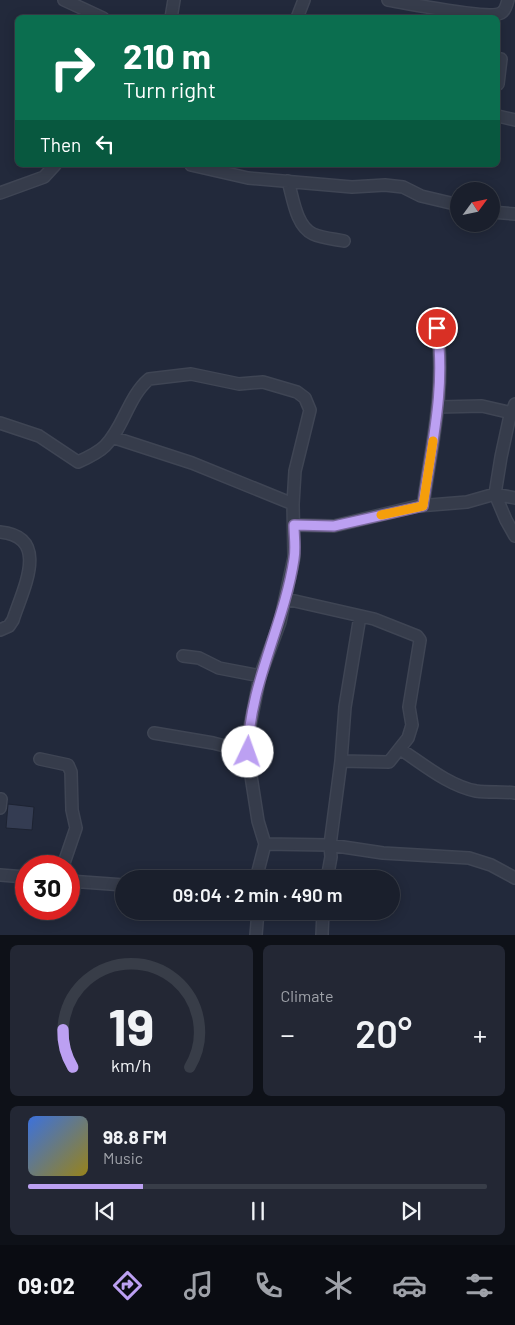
<!DOCTYPE html>
<meta charset="utf-8">
<style>
body{margin:0;font-family:Barlow,sans-serif;background:#232734;color:#f1f3f6;height:100vh;display:flex;flex-direction:column;font-size:19px;white-space:nowrap}
*{box-sizing:border-box;margin:0}
p{font-size:16px;color:#9fa2a9}
.icon{flex:none;width:28px;height:28px;fill:none;stroke:currentColor;stroke-width:2;stroke-linecap:round;stroke-linejoin:round}
.map{position:relative;height:935px;overflow:hidden}
.panel{display:flex;flex-direction:column;gap:10px;padding:10px;background:#0e1118;flex:1}
.panel>*{flex:none}
.banner{position:absolute;left:15px;top:15px;width:485px;height:152px;border-radius:8px;box-shadow:0 2px 12px #0003,0 0 0 1px #383d48;background:#0b6e4f;color:#fff;overflow:hidden}
.needle{width:32px;rotate:57deg}
.fabs{position:absolute;left:450px;top:182px;display:grid;gap:10px}
.fabs a{display:grid;place-items:center;width:50px;height:50px;border-radius:50%;background:#1a1f2c;box-shadow:0 2px 12px #0003,0 0 0 1px #383d48;font-size:25px}
.speed{position:absolute;left:15px;top:855px;display:flex;gap:10px;font-size:25px;font-weight:700;text-align:center}
.speed>*{display:grid;place-content:center;width:65px;height:65px;border-radius:50%;background:#1a1f2c;box-shadow:0 2px 12px #0003,0 0 0 1px #383d48;line-height:1}
.speed .limit{border:8px solid #d22;background:#fff;color:#111}
.pin{position:absolute;display:grid;place-items:center;width:42px;height:42px;color:#fff;margin:-21px;border:2px solid #fff;border-radius:50%;box-shadow:0 1px 5px #0007}
.me{position:absolute;width:55px;margin:-28px;rotate:3deg;stroke-linejoin:round;filter:drop-shadow(0 0 4px #0008)}
.turn{display:flex;align-items:center;gap:18px;height:105px;padding:0 25px;font-size:22px}
.turn .icon{width:65px;height:65px;stroke-width:2.5}
.turn b{display:block;font-size:35px;line-height:42px}
.then{display:flex;align-items:center;height:48px;padding:0 25px;background:#0003;gap:10px;font-size:19px}
.big{font-size:38px;font-weight:600;line-height:1.1}
.panel .tile{flex:1;display:flex;flex-direction:column;justify-content:center;gap:8px;min-width:0;padding:0 18px;border-radius:8px;background:#232734}
.panel .dial{align-items:center;gap:0}
.dial svg{height:130px;overflow:visible;fill:none;stroke:#383d48;stroke-width:7;stroke-linecap:round;text-anchor:middle}
.dial text{fill:#f1f3f6;stroke:none}
.song{display:flex;align-items:center;gap:15px}
.cover{width:60px;height:60px;border-radius:8px;background:linear-gradient(135deg,hsl(220 70% 55%),hsl(50 70% 35%))}
.played{height:5px;border-radius:2px;background:linear-gradient(90deg,#bca0f2 25%,#383d48 25%)}
.keys{display:flex;justify-content:space-around;direction:ltr}
.heat{display:flex;justify-content:space-between;align-items:center;font-size:28px;direction:ltr}
.panel .tiles{flex:1;display:grid;gap:10px;grid-template-columns:1fr 1fr}
.tile:last-child{grid-column:span 2}
.trip{position:absolute;left:115px;top:870px;width:285px;height:50px;border-radius:25px;background:#1a1f2c;box-shadow:0 2px 12px #0003,0 0 0 1px #383d48;font-weight:600;line-height:50px;text-align:center}
.menu{display:flex;height:80px;justify-content:space-around;align-items:center;background:#0a0c12;color:#9fa2a9}
.menu .icon{width:35px;height:35px}
.menu .current{color:#bca0f2}
.menu b{font-size:22px;color:#f1f3f6}
.map>svg:first-child{display:block}
</style>
<div class="map">
<svg width="515" height="935" viewBox="0 0 515 935">
<rect width="100%" height="100%" fill="#22293b"/>
<path fill="#343c52" stroke="#1d2332" d="M8,804L34,807L32,830L6,828Z"/>
<g fill="none" stroke-linecap="round" stroke-linejoin="round">
<g stroke="#3f4554" stroke-width="14">
<path id="minor" d="M64,0L103,18
M388,0C406,3 489,20 501,13C505,11 507,4 508,0
M171,18L174,0
M297,18L304,0
M498,84L501,59
M498,116L515,120
M191,165L248,178L352,187L385,185L403,187L421,196L459,205
M288,181C293,198 296,226 313,234C322,238 334,239 344,241
M0,193L44,177L55,165
M491,212L515,214
M515,404L509,420L501,457L495,494L506,520L515,536
M439,407L482,406L512,413
M0,423L39,436L78,462C87,458 98,453 105,446C124,427 128,397 149,379L191,374L239,384L263,382L297,392L305,398L310,410L295,471L293,504L294,557L280,622L260,676L249,731L251,776L258,821L265,844L256,879
M112,437L192,463L293,504
M423,506C431,447 446,389 437,328
M294,525L334,526L418,506L467,502L495,494L515,498
M0,532C51,537 23,589 13,620L9,626L0,630
M286,599L374,619L417,636L420,640L409,707L412,725L408,738L389,762L341,761
M183,656L199,658L219,668L260,676
M154,733L213,743L248,752
M400,749C423,764 449,786 476,791C489,793 502,791 515,793
M40,759L68,765L71,772L72,810L76,828L63,866
M0,808L1,799
M265,844L330,845L383,853L469,858L491,865L515,878
M0,875L26,877
M327,879L331,857L330,845L341,761L345,707L360,616
M69,881L124,885
M256,935L258,911
M322,935L323,911"/>
</g>
<use href="#minor" stroke="#363c4b" stroke-width="11"/>
</g>
<g fill="none" stroke-linecap="round" stroke-linejoin="round">
<g stroke="#7a689d" stroke-width="12">
<path id="route" d="M248,752C249,685 284,625 294,559C296,548 294,536 294,525L334,526L423,506C431,447 446,389 437,328"/>
</g>
<use href="#route" stroke="#bca0f2" stroke-width="9"/>
<path stroke="#f59e0b" stroke-width="9" d="M381,515L423,506L433,441"/>
</g>
</svg>
<div class="fabs">
<a><svg class="needle" viewBox="-14 -14 28 28"><path d="M0-13l5 13h-10z" fill="#e53935"/><path d="M0 13l5-13h-10z" fill="#9fa2a9"/></svg></a>
</div>
<div class="speed"><div class="limit">30</div></div>
<div class="pin" style="left:437px;top:328px;background:#d93025"><svg class="icon" aria-label="arrive" viewBox="0 0 24 24"><path d="M6 21V4h12l-3 4 3 4H6"/></svg></div>
<svg class="me" style="left:248px;top:752px" viewBox="-20 -20 40 40"><circle r="19" fill="#fff"/><path d="M0-13L10 11 0 6-10 11z" fill="#bca0f2"/></svg>
<div class="trip">09:04 · 2 min · 490 m</div>
<div class="banner">
<div class="turn"><svg class="icon" aria-label="right" viewBox="0 0 24 24"><path d="M7 20v-9h11M14 6l5 5-5 5"/></svg><div><b>210 m</b>Turn right</div></div>
<div class="then">Then<svg class="icon" aria-label="left" viewBox="0 0 24 24"><path d="M17 20v-9H6M10 6l-5 5 5 5"/></svg></div>
</div>
</div>
<section class="panel">
<div class="tiles">
<div class="tile dial"><svg viewBox="0 0 100 80">
<path d="M14 69A42 42 0 1 1 86 69"/>
<path d="M14 69A42 42 0 0 1 8 46" stroke="#bca0f2"/>
<text x="50" y="56" font-size="32" font-weight="700">19</text>
<text x="50" y="72" font-size="11">km/h</text>
</svg></div>
<div class="tile"><p>Climate</p>
<div class="heat"><a>−</a><b class="big">20°</b><a>+</a></div>
</div>
<div class="tile">
<div class="song"><i class="cover"></i><div><b>98.8 FM</b><p>Music</p></div></div>
<div class="played"></div>
<div class="keys"><svg class="icon" aria-label="previous" viewBox="0 0 24 24"><path d="M18 5L8 12l10 7zM5 5v14"/></svg><svg class="icon" aria-label="pause" viewBox="0 0 24 24"><path d="M8 5v14M16 5v14"/></svg><svg class="icon" aria-label="next" viewBox="0 0 24 24"><path d="M6 5l10 7-10 7zM19 5v14"/></svg></div>
</div>
</div>
</section>
<nav class="menu">
<b>09:02</b>
<svg class="icon current" aria-label="directions" viewBox="0 0 24 24"><path d="M12 3l9 9-9 9-9-9zM9 14v-3h6M13 9l2 2-2 2"/></svg>
<svg class="icon" aria-label="music" viewBox="0 0 24 24"><path d="M9 18V5l10-2v13"/><circle cx="6" cy="18" r="3"/><circle cx="16" cy="16" r="3"/></svg>
<svg class="icon" aria-label="phone" viewBox="0 0 24 24"><path d="M5 4h4l2 5-3 2q2 4 5 5l2-3 5 2v4C11 20 4 13 5 4z"/></svg>
<svg class="icon" aria-label="climate" viewBox="0 0 24 24"><path d="M12 3v18M4 7l16 10M4 17L20 7"/></svg>
<svg class="icon" aria-label="car" viewBox="0 0 24 24"><path d="M5 17H2v-5l4-1 3-4h7l3 4 3 1v5h-3M9 17h6M6 11h13"/><circle cx="7" cy="17" r="2"/><circle cx="17" cy="17" r="2"/></svg>
<svg class="icon" aria-label="filters" viewBox="0 0 24 24"><path d="M4 7h16M4 17h16"/><circle cx="9" cy="7" r="2"/><circle cx="15" cy="17" r="2"/></svg>
</nav>
